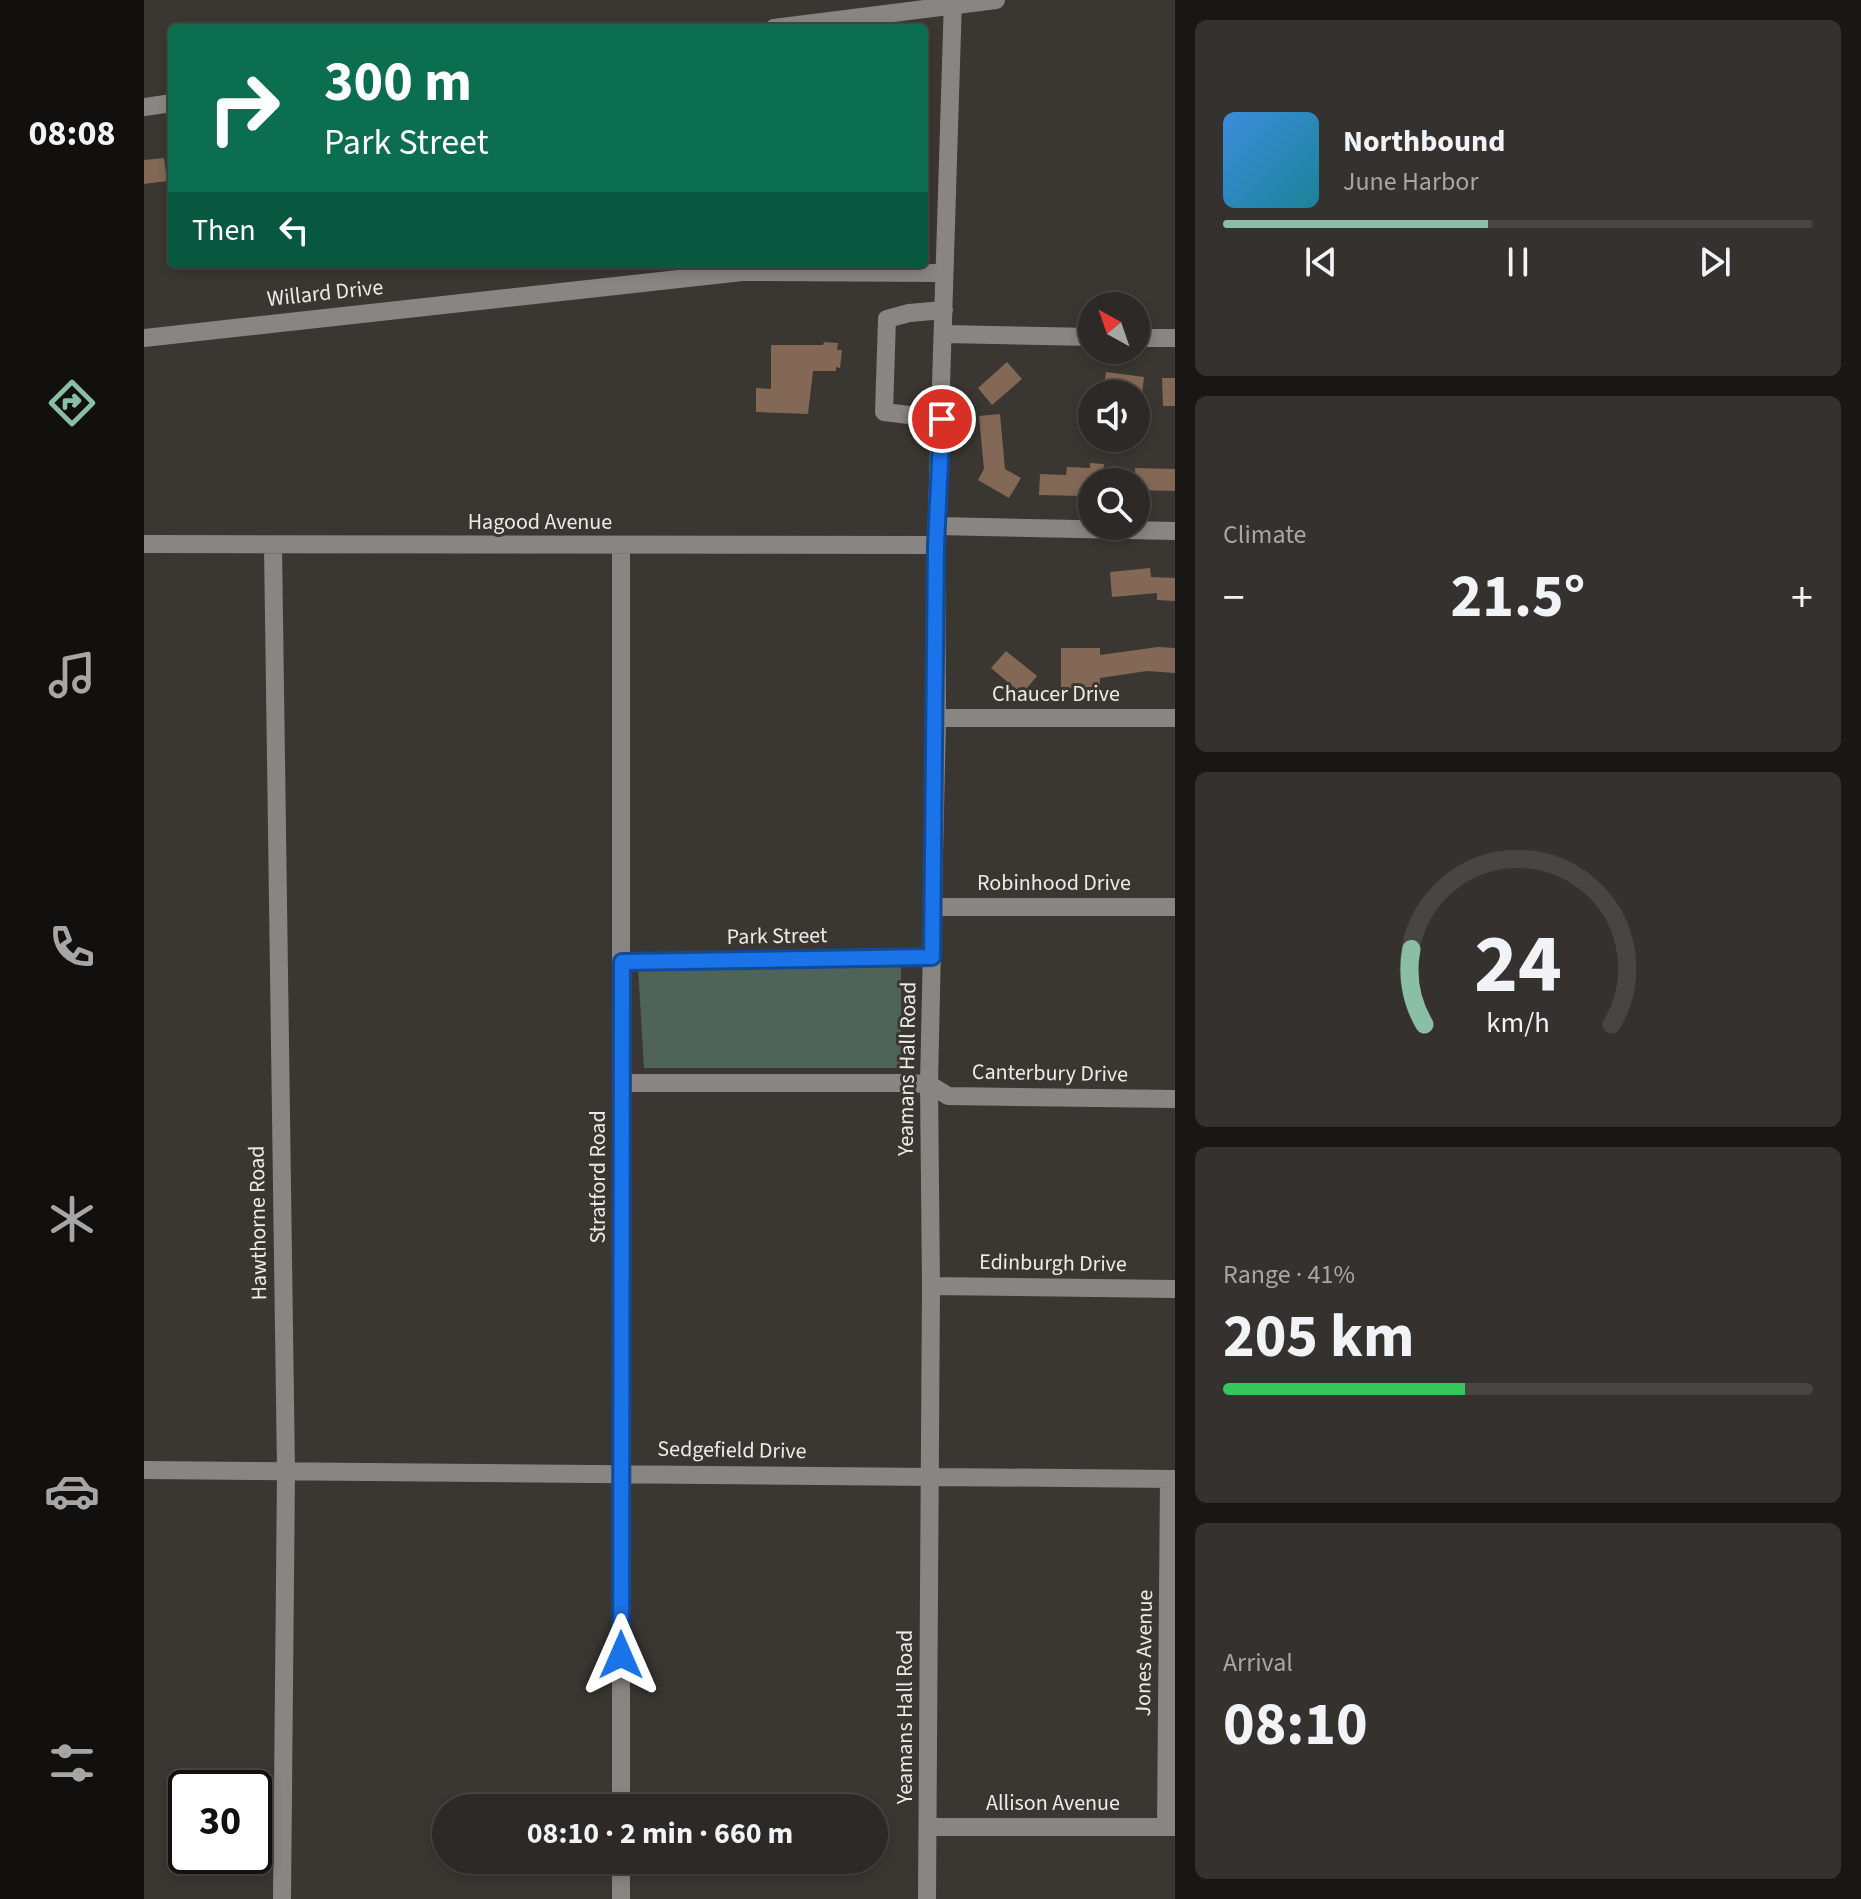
<!DOCTYPE html>
<meta charset="utf-8">
<style>
body{margin:0;font-family:"Source Sans 3",sans-serif;background:#34312e;color:#f1f3f6;height:100vh;display:flex;flex-direction:column;font-size:30px;white-space:nowrap}
*{box-sizing:border-box;margin:0}
p{font-size:26px;color:#a6a6a7}
.icon{flex:none;width:44px;height:44px;fill:none;stroke:currentColor;stroke-width:2;stroke-linecap:round;stroke-linejoin:round}
.map{position:relative;flex:1;overflow:hidden}
.drawer{display:flex;flex-direction:column;gap:20px;padding:20px;background:#181715;width:686px}
.drawer>*{flex:none}
.hud{position:absolute;left:24px;top:24px;width:760px;height:244px;border-radius:8px;box-shadow:0 4px 12px #0003,0 0 0 2px #484543;background:#0b6e4f;color:#fff;overflow:hidden}
.needle{width:52px;rotate:320deg}
.fabs{position:absolute;left:934px;top:292px;display:grid;gap:16px}
.fabs a{display:grid;place-items:center;width:72px;height:72px;border-radius:50%;background:#2c2926;box-shadow:0 4px 12px #0003,0 0 0 2px #484543;font-size:40px}
.speed{position:absolute;left:24px;top:1770px;display:flex;gap:16px;font-size:40px;font-weight:700;text-align:center}
.speed>*{display:grid;place-content:center;width:104px;height:104px;border-radius:50%;background:#2c2926;box-shadow:0 4px 12px #0003,0 0 0 2px #484543;line-height:1}
.speed .limit{border:4px solid #111;border-radius:12px;background:#fff;color:#111}
.pin{position:absolute;display:grid;place-items:center;width:68px;height:68px;color:#fff;margin:-34px;border:4px solid #fff;border-radius:50%;box-shadow:0 2px 8px #0007}
.me{position:absolute;width:88px;margin:-44px;rotate:0deg;stroke-linejoin:round;filter:drop-shadow(0 0 6px #0008)}
.turn{display:flex;align-items:center;gap:28px;height:168px;padding:0 24px;font-size:36px}
.turn .icon{width:104px;height:104px;stroke-width:2.5}
.turn b{display:block;font-size:56px;line-height:68px}
.then{display:flex;align-items:center;height:76px;padding:0 24px;background:#0003;gap:16px;font-size:30px}
.big{font-size:60px;font-weight:700;line-height:1.1}
.drawer .tile{flex:1;display:flex;flex-direction:column;justify-content:center;gap:12px;min-width:0;padding:0 28px;border-radius:12px;background:#34312e}
.drawer .dial{align-items:center;gap:0}
.dial svg{height:208px;overflow:visible;fill:none;stroke:#484543;stroke-width:7;stroke-linecap:round;text-anchor:middle}
.dial text{fill:#f1f3f6;stroke:none}
.song{display:flex;align-items:center;gap:24px}
.cover{width:96px;height:96px;border-radius:12px;background:linear-gradient(135deg,hsl(210 70% 55%),hsl(190 70% 35%))}
.played{height:8px;border-radius:4px;background:linear-gradient(90deg,#8abfa5 45%,#484543 45%)}
.keys{display:flex;justify-content:space-around;direction:ltr}
.heat{display:flex;justify-content:space-between;align-items:center;font-size:44px;direction:ltr}
.charge{height:12px;border-radius:6px;background:linear-gradient(90deg,#34c759 41%,#484543 0)}
.trip{position:absolute;left:288px;top:1794px;width:456px;height:80px;border-radius:40px;background:#2c2926;box-shadow:0 4px 12px #0003,0 0 0 2px #484543;font-weight:700;line-height:80px;text-align:center}
main{display:flex;flex:1;min-height:0}
.tabs{display:flex;flex-direction:column;width:144px;justify-content:space-around;align-items:center;background:#12100f;color:#a6a6a7}
.tabs .icon{width:56px;height:56px}
.tabs .active{color:#8abfa5}
.tabs b{font-size:36px;color:#f1f3f6}
.map>svg:first-child{display:block}
</style>
<main>
<nav class="tabs">
<b>08:08</b>
<svg class="icon active" aria-label="directions" viewBox="0 0 24 24"><path d="M12 3l9 9-9 9-9-9zM9 14v-3h6M13 9l2 2-2 2"/></svg>
<svg class="icon" aria-label="music" viewBox="0 0 24 24"><path d="M9 18V5l10-2v13"/><circle cx="6" cy="18" r="3"/><circle cx="16" cy="16" r="3"/></svg>
<svg class="icon" aria-label="phone" viewBox="0 0 24 24"><path d="M5 4h4l2 5-3 2q2 4 5 5l2-3 5 2v4C11 20 4 13 5 4z"/></svg>
<svg class="icon" aria-label="climate" viewBox="0 0 24 24"><path d="M12 3v18M4 7l16 10M4 17L20 7"/></svg>
<svg class="icon" aria-label="car" viewBox="0 0 24 24"><path d="M5 17H2v-5l4-1 3-4h7l3 4 3 1v5h-3M9 17h6M6 11h13"/><circle cx="7" cy="17" r="2"/><circle cx="17" cy="17" r="2"/></svg>
<svg class="icon" aria-label="filters" viewBox="0 0 24 24"><path d="M4 7h16M4 17h16"/><circle cx="9" cy="7" r="2"/><circle cx="15" cy="17" r="2"/></svg>
</nav>
<div class="map">
<svg width="1031" height="1899" viewBox="0 0 1031 1899">
<rect width="100%" height="100%" fill="#3a3732"/>
<path fill="#4e6459" d="M757,963V1068H500L494,966Z"/>
<path fill="#826855" d="M20,158L23,181L0,184V160Z
M680,342L694,343L693,350H698L696,368L692,367V371H669L664,414L612,412V388L627,389V345H679Z
M863,362L878,379L848,405L834,388Z
M962,372L1000,377L998,394H959Z
M1018,378H1031V406H1019Z
M856,414L861,469L877,478L865,498L834,480L840,469L835,416Z
M946,463L960,464L959,471L985,472L984,482H948V493L937,492V496L895,495L896,474L922,475L923,467L946,468Z
M991,468L1031,469V491L992,490Z
M1006,568L1007,577L1031,578V601L1013,600V593L968,597L966,572Z
M1014,647L1031,648V673L1003,671L956,678V686L946,688H917V648H956V655Z
M862,651L893,676L878,694L847,668Z"/>
<g fill="none" stroke-linecap="round" stroke-linejoin="round">
<path stroke="#888583" stroke-width="18" d="M630,28L852,0
M0,107L28,103
M800,334L948,337
M0,338L598,272L799,273
M992,338H1031
M798,419L740,412L743,319L765,313L800,310
M793,526L1031,531
M0,544L792,545
M129,546L142,1471L138,1899
M477,546V1808
M793,718H1031
M788,907H1031
M478,962L788,957
M479,1083H756L785,1084L804,1096L1031,1099
M787,1286L1031,1289
M0,1470L1031,1479
M786,1827H1031
M1022,1827L1025,1479
M477,1860V1899
M783,1899L787,1286L785,1084L793,718L792,545L809,0"/>
</g>
<g fill="none" stroke-linecap="round" stroke-linejoin="round">
<g stroke="#114b97" stroke-width="20">
<path id="route" d="M477,1655L478,962L788,957L792,545L798,419"/>
</g>
<use href="#route" stroke="#1a73e8" stroke-width="14"/>
</g>
<g text-anchor="middle" dominant-baseline="central" stroke-width="6" stroke-linejoin="round" paint-order="stroke">
<g font-size="22" fill="#edebe8" stroke="#3a3732">
<text transform="translate(181 293) rotate(-6)">Willard Drive</text>
<text x="396" y="522">Hagood Avenue</text>
<text x="912" y="694">Chaucer Drive</text>
<text x="910" y="883">Robinhood Drive</text>
<text transform="translate(633 936) rotate(-1)">Park Street</text>
<text transform="translate(763 1069) rotate(-89)">Yeamans Hall Road</text>
<text transform="translate(906 1073) rotate(1)">Canterbury Drive</text>
<text transform="translate(454 1177) rotate(-90)">Stratford Road</text>
<text transform="translate(114 1223) rotate(-91)">Hawthorne Road</text>
<text transform="translate(909 1263) rotate(1)">Edinburgh Drive</text>
<text transform="translate(588 1450) rotate(1)">Sedgefield Drive</text>
<text transform="translate(1000 1653) rotate(-89)">Jones Avenue</text>
<text transform="translate(761 1717) rotate(-90)">Yeamans Hall Road</text>
<text x="909" y="1803">Allison Avenue</text>
</g>
</g>
</svg>
<div class="fabs">
<a><svg class="needle" viewBox="-14 -14 28 28"><path d="M0-13l5 13h-10z" fill="#e53935"/><path d="M0 13l5-13h-10z" fill="#a6a6a7"/></svg></a>
<a><svg class="icon" aria-label="sound" viewBox="0 0 24 24"><path d="M4 9h4l5-4v14l-5-4H4zM17 9q2 3 0 6"/></svg></a>
<a><svg class="icon" aria-label="search" viewBox="0 0 24 24"><circle cx="10" cy="10" r="6"/><path d="M15 15l6 6"/></svg></a>
</div>
<div class="speed"><div class="limit">30</div></div>
<div class="pin" style="left:798px;top:419px;background:#d93025"><svg class="icon" aria-label="arrive" viewBox="0 0 24 24"><path d="M6 21V4h12l-3 4 3 4H6"/></svg></div>
<svg class="me" style="left:477px;top:1655px" viewBox="-20 -20 40 40"><path d="M0-17L14 15 0 8-14 15z" fill="#1a73e8" stroke="#fff" stroke-width="4"/></svg>
<div class="trip">08:10 · 2 min · 660 m</div>
<div class="hud">
<div class="turn"><svg class="icon" aria-label="right" viewBox="0 0 24 24"><path d="M7 20v-9h11M14 6l5 5-5 5"/></svg><div><b>300 m</b>Park Street</div></div>
<div class="then">Then<svg class="icon" aria-label="left" viewBox="0 0 24 24"><path d="M17 20v-9H6M10 6l-5 5 5 5"/></svg></div>
</div>
</div>
<section class="drawer">
<div class="tile">
<div class="song"><i class="cover"></i><div><b>Northbound</b><p>June Harbor</p></div></div>
<div class="played"></div>
<div class="keys"><svg class="icon" aria-label="previous" viewBox="0 0 24 24"><path d="M18 5L8 12l10 7zM5 5v14"/></svg><svg class="icon" aria-label="pause" viewBox="0 0 24 24"><path d="M8 5v14M16 5v14"/></svg><svg class="icon" aria-label="next" viewBox="0 0 24 24"><path d="M6 5l10 7-10 7zM19 5v14"/></svg></div>
</div>
<div class="tile"><p>Climate</p>
<div class="heat"><a>−</a><b class="big">21.5°</b><a>+</a></div>
</div>
<div class="tile dial"><svg viewBox="0 0 100 80">
<path d="M14 69A42 42 0 1 1 86 69"/>
<path d="M14 69A42 42 0 0 1 9 40" stroke="#8abfa5"/>
<text x="50" y="56" font-size="32" font-weight="700">24</text>
<text x="50" y="72" font-size="11">km/h</text>
</svg></div>
<div class="tile"><p>Range · 41%</p><b class="big">205 km</b><div class="charge"></div></div>
<div class="tile"><p>Arrival</p><b class="big">08:10</b></div>
</section>
</main>
